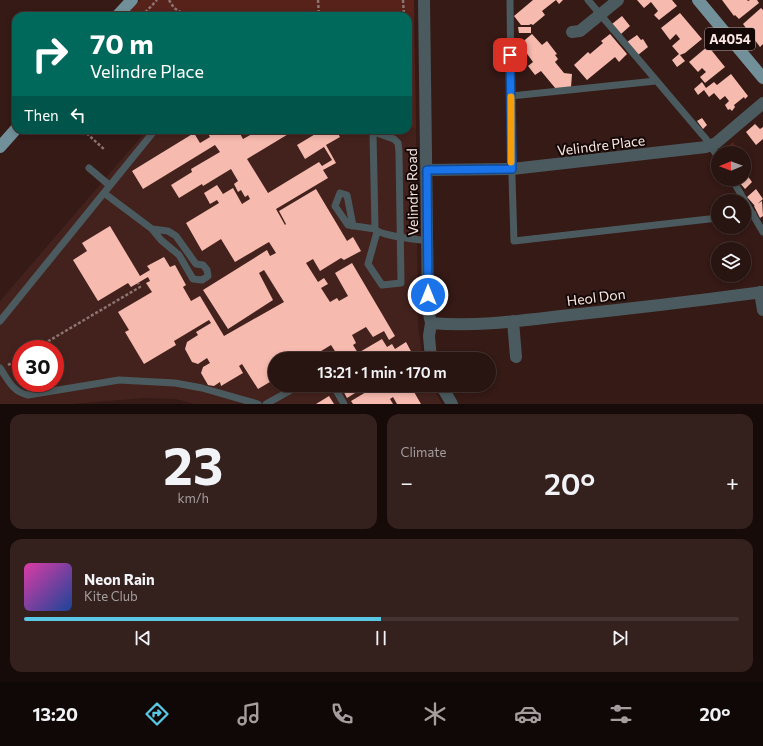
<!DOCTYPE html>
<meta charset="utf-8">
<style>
body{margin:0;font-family:Commissioner,sans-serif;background:#34211e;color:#f1f3f6;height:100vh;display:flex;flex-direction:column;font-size:15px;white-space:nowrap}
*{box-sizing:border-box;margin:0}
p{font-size:13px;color:#a59e9f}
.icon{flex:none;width:22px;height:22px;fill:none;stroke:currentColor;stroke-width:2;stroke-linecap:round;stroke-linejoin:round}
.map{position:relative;height:404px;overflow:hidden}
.panel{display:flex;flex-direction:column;gap:10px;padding:10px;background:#160b09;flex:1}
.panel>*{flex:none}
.banner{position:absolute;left:12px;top:12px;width:400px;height:122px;border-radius:12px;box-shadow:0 2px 6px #0003,0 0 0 1px #443330;background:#00695c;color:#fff;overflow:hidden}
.needle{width:26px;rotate:269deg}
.buttons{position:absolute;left:711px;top:146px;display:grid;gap:8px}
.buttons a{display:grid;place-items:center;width:40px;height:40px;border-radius:50%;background:#281410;box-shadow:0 2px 6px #0003,0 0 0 1px #443330;font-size:20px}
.speed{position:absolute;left:12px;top:340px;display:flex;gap:8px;font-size:20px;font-weight:700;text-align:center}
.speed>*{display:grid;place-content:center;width:52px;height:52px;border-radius:50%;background:#281410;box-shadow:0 2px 6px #0003,0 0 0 1px #443330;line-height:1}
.speed .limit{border:6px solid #d22;background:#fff;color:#111}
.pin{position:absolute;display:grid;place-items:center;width:34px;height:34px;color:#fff;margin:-17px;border-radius:8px;box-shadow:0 2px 6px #0006}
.me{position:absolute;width:44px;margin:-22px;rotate:0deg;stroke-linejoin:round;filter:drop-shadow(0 0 3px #0008)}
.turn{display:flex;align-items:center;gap:14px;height:84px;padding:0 12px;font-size:18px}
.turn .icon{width:52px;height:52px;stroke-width:2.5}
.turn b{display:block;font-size:28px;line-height:34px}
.then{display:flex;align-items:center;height:38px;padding:0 12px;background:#0003;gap:8px;font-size:15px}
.big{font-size:30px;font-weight:600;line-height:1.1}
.panel .widget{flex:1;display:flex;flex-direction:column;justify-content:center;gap:6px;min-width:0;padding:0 14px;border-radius:12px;background:#34211e}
.panel .dial{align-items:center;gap:0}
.dial b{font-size:52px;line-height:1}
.song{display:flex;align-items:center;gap:12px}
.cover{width:48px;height:48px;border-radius:6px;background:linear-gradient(135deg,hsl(320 70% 55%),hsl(220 70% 35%))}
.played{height:4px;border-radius:2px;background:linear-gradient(90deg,#59c8e5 50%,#443330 50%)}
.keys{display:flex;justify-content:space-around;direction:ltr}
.heat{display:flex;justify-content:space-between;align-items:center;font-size:22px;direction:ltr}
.panel .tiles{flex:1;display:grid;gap:10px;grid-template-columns:1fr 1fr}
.widget:last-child{grid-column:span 2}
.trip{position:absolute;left:268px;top:352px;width:228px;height:40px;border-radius:20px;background:#281410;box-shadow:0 2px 6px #0003,0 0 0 1px #443330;font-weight:600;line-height:40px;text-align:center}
.dock{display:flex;height:64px;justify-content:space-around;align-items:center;background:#100806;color:#a59e9f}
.dock .icon{width:28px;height:28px}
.dock .active{color:#59c8e5}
.dock b{font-size:18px;color:#f1f3f6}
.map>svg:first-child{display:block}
</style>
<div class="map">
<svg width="763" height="404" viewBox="0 0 763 404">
<rect width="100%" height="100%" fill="#351a16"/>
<path fill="#43221d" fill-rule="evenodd" d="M408,127L416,129L418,327L423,359H275V385H432L442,404H194L176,399L144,398L71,404H0V301L147,130H408ZM21,349H55V383H21Z"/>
<path fill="#56221a" d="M140,0H414L416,129L408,127V16H125Z
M733,142L741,153H721L722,151Z"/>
<path fill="#f7baaf" d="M533,0H563L559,4L556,0L542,11L545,15L533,25L531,24L529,25H521L514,16Z
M637,0H672L677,6L659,20L654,15L658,11L651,2L644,8Z
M722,0H747L748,1L750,0H757L759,3L739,19L735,15L734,16Z
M761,8L763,10V44L760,47L743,24Z
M680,13L702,39L685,53L680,55L685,61L677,67L672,60L679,54L672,46L680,39L676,34L670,40L661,28Z
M622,16L630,26L621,34L612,24Z
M518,27H531V33H519Z
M532,34L542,45L547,41L557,54L555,55L558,59L555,62L564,73L572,74L571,87L556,89L541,71L535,75L528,66L533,62L520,44Z
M610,34L627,54L619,62L615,57L587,80L574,65L588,52L590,54L603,43L601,41Z
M637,35L641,40L643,39L648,47L638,55L627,42Z
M708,46L725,67L705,83L700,77L706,72L702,68L698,72L689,62Z
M731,74L748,96L745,99L744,97L734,105L735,107L732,111L730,109L728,110L725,105L729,101L725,96L720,100L714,93L709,97L704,90L698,95L694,89L702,82L706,88L714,82L717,85Z
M702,118L707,125L703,129L697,121Z
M755,124L760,129L763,127V139L756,145L746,132Z
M206,130H238L243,139L259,130H295L247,159L268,193L319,162L322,166L332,160L324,147L305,159L297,145L322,130H336L340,137L326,145L336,163L323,170L328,178L276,209L285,225L286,224L279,211L316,189L347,241L353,237L361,251L344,260L341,258L320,271L313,259L306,263L318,282L324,278L328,284L321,288L330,302L337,298L339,301L348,296L335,273L352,263L395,336L389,340L384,331L373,337L366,327L352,335L356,343L353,345L358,353L382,339L387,347L392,344L395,349L406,342L413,355L407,359H340L331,345L308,359H275V379L258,389L242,364L239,366L243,373L221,386L220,382L214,386L208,385L201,373L203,367L210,363L207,358L198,364L192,362L185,349L187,342L198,335L196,332L211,323L209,320L174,341L176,345L144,364L125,332L129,330L118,312L152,292L146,283L150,281L148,277L131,287L128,283L98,301L73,260L87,251L82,243L110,226L140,276L150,270L147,266L164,257L170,267L175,265L186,285L183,287L191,301L200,296L224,336L284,302L264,270L259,273L273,300L228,329L203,290L267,250L270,256L276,253L269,242L235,262L221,239L202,251L186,223L219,203L217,200L210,204L204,193L217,185L223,194L233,188L242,204L250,199L248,195L245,197L241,190L238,192L234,184L238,181L231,169L203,186L202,184L179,198L171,185L192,172L191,169L220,152L215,145L143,189L132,171L194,133L200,143L210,137Z
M747,175L752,182L745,189L739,182Z
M756,189L763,199L755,206L747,197Z
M762,201L763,216L760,218L754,206Z
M340,385H376L370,389L368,385L347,398Z
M378,385H382L383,388L388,385H410L421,404H397L393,397L390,399L393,404H353L351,401Z
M329,396L334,404H316Z"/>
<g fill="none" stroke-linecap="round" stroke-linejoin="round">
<path stroke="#8c7470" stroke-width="2.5" stroke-dasharray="3 2" stroke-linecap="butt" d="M169,0L174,8L187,16
M318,0L319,16
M403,0L404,16
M142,16L157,0
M83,130L105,150
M35,349L140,287L138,283
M8,365L21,358"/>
<path stroke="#4b5a5e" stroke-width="7" d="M510,0L512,177L514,241L718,218
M588,0L706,139L718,157
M511,96L656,81
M368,130L394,139L398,143L399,152L401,283L382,285L368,264L377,232
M373,132L375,229
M89,168L109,185
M732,179L763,232
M104,193L152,229L161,240L179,255L193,279L202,280L208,276L207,270L203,265L196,264L176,236L168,231L152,229
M744,215L753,214
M353,226L347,195L340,193L335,206L348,225L375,229C380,236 417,239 428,241
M0,321L155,130
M0,368C8,380 13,392 28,395L119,380L175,383L202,388L258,404
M333,385L344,404
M266,404L300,385"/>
<path stroke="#4b5a5e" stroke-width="12" d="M424,0L428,309L431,323L429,336L431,359
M572,32L580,31L618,0
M427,170L512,169L706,147L716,143L763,103
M760,292L763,310
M513,321L516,357
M431,323C474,327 518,321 561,316C629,309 696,301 763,292
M441,385L452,404"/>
<path stroke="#729099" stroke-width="12" d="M698,0L763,78
M117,16L132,0
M0,147L16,129"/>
</g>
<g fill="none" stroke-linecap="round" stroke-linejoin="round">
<g stroke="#114b97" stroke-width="10">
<path id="route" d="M428,295L427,170L512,169L510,55"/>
</g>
<use href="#route" stroke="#1a73e8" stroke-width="7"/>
<path stroke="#f59e0b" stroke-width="7" d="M511,97V162"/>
</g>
<g text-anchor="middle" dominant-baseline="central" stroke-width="4" stroke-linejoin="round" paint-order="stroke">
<rect fill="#140907" stroke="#b5a4a1" stroke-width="1" x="705" y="28" width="50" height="22" rx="3"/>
<g font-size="13" font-weight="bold" fill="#fae7e3">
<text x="730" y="39">A4054</text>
</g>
<g font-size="14" fill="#fae7e3" stroke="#140907">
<text transform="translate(601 145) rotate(-7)">Velindre Place</text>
<text transform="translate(412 192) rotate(-91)">Velindre Road</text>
<text transform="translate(596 297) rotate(-7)">Heol Don</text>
</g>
</g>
</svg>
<div class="buttons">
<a><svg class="needle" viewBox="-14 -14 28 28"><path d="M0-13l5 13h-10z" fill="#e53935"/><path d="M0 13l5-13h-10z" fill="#a59e9f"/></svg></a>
<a><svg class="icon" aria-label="search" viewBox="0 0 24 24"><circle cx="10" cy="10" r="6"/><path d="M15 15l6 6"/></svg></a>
<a><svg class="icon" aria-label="layers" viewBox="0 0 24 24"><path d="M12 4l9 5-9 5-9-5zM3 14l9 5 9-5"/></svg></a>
</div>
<div class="speed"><div class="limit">30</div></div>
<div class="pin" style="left:510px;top:55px;background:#d93025"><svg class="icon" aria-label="arrive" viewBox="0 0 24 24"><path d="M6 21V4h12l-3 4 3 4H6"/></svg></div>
<svg class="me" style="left:428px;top:295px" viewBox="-20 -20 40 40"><circle r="17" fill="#1a73e8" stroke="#fff" stroke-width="3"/><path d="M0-11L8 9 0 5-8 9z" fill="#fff"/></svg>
<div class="trip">13:21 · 1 min · 170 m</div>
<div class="banner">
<div class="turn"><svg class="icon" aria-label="right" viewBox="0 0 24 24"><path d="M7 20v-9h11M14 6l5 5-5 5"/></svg><div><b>70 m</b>Velindre Place</div></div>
<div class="then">Then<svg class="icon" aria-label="left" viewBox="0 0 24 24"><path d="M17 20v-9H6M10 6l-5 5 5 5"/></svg></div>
</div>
</div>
<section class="panel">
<div class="tiles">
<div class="widget dial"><b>23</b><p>km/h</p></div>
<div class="widget"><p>Climate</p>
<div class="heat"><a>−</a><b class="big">20°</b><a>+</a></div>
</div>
<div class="widget">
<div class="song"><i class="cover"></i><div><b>Neon Rain</b><p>Kite Club</p></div></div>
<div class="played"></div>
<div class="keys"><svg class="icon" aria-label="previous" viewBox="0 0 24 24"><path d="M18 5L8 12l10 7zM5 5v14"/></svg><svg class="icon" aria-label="pause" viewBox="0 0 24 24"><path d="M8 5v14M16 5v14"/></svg><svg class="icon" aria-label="next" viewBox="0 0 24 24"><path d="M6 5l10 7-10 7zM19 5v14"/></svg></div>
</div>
</div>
</section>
<nav class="dock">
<b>13:20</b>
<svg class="icon active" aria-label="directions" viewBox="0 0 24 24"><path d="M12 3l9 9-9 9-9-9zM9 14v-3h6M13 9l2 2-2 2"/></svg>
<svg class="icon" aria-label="music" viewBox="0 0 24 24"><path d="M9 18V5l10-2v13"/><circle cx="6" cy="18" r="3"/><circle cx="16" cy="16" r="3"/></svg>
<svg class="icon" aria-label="phone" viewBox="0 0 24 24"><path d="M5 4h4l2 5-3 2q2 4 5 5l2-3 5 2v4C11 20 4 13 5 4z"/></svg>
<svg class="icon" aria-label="climate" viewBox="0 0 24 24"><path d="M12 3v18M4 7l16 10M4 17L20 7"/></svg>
<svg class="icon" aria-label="car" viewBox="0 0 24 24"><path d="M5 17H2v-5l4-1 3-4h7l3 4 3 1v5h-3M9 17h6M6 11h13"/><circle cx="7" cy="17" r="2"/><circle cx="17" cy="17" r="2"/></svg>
<svg class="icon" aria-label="filters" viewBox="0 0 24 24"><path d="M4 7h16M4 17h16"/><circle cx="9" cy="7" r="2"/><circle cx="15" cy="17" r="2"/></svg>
<b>20°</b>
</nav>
